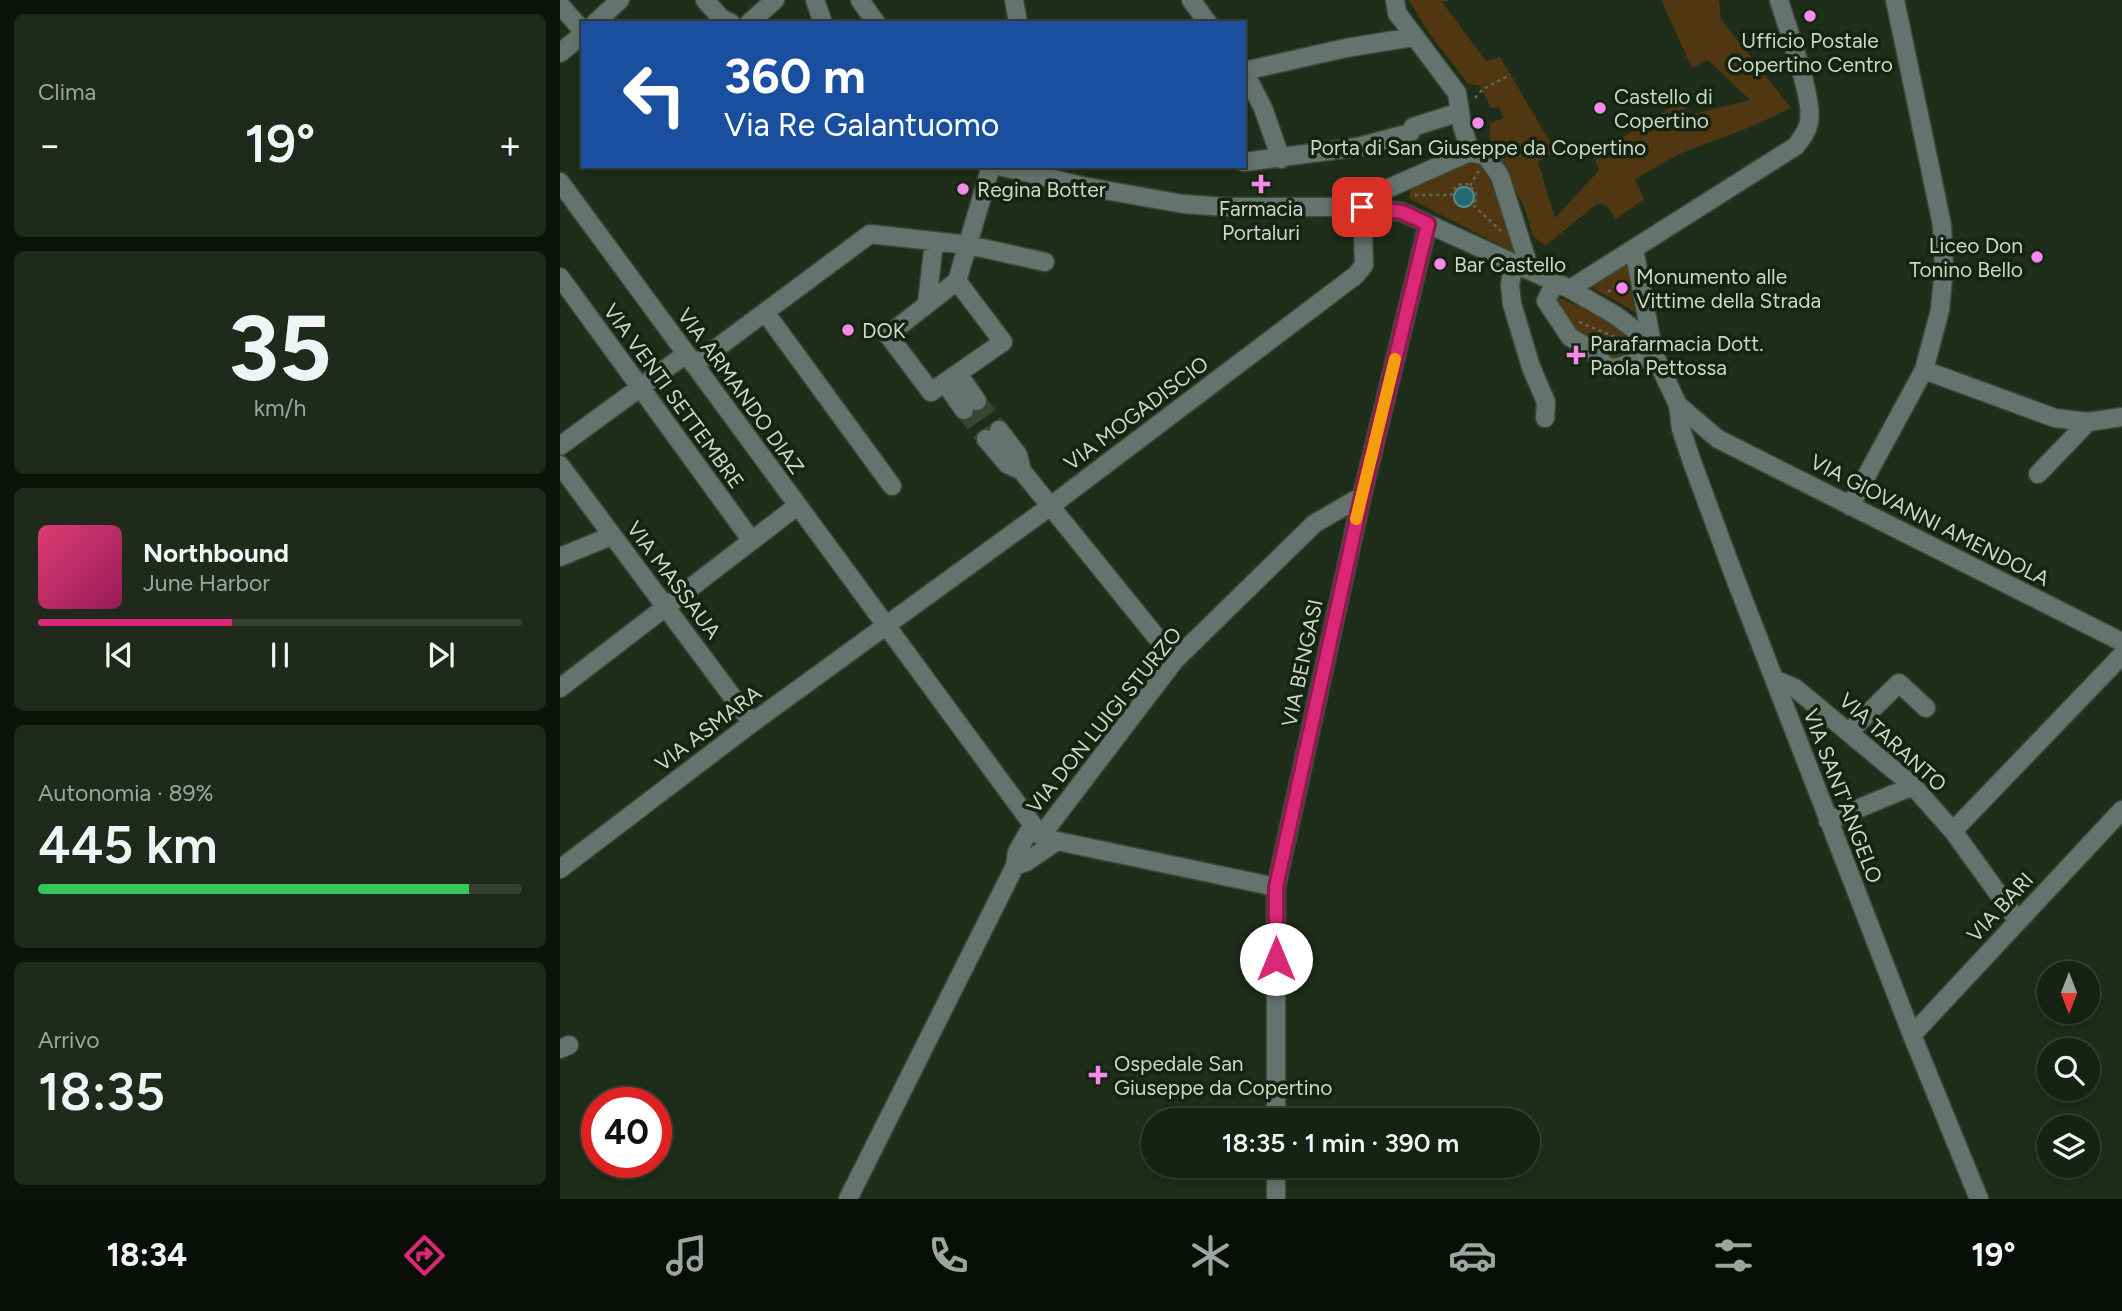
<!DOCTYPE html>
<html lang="it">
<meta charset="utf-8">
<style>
body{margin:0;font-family:Figtree,sans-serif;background:#1f2a1d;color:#f1f3f6;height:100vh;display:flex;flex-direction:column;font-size:26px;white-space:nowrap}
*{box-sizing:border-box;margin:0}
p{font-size:23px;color:#9ea4a0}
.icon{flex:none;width:38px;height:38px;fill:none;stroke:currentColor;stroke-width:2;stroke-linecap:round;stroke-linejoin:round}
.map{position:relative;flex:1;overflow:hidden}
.side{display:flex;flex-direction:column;gap:14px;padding:14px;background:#0c130b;width:560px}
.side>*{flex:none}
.guide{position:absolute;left:21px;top:21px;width:665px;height:147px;border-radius:0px;box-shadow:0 4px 10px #0003,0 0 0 2px #353f34;background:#1a4fa0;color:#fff;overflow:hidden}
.needle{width:46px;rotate:180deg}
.tools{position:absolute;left:1477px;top:961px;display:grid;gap:14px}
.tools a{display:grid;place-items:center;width:63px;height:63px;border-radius:50%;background:#162214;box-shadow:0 4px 10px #0003,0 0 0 2px #353f34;font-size:35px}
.speed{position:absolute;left:21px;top:1087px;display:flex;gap:14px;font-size:35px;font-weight:700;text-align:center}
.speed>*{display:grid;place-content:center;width:91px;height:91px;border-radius:50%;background:#162214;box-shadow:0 4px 10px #0003,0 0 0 2px #353f34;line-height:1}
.speed .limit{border:10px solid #d22;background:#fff;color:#111}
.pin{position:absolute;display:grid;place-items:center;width:60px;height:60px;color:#fff;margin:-30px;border-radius:14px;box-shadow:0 4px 10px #0006}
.me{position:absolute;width:77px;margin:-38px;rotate:0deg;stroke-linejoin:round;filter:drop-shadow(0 0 5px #0008)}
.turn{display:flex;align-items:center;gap:24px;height:147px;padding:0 28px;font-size:32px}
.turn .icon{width:91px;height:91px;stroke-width:2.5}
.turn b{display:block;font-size:49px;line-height:60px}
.big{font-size:52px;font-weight:600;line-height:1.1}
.side .card{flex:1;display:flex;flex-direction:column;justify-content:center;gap:10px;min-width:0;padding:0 24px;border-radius:10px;background:#1f2a1d}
.side .dial{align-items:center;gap:0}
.dial b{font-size:91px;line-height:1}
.song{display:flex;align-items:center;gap:21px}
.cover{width:84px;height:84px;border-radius:10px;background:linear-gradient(135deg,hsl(340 70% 55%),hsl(330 70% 35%))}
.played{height:7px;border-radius:4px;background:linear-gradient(90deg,#db2777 40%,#353f34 40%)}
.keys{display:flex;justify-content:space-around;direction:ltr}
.heat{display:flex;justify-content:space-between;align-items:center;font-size:38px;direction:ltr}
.charge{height:10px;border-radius:5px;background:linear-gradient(90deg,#34c759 89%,#353f34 0)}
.trip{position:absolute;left:581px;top:1108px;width:399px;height:70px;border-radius:35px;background:#162214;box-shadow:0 4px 10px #0003,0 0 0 2px #353f34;font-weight:600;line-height:70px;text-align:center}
.dock{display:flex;height:112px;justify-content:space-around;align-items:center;background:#090e08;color:#9ea4a0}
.dock .icon{width:49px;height:49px}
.dock .selected{color:#db2777}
.dock b{font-size:32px;color:#f1f3f6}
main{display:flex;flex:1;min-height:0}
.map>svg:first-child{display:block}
</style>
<main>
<section class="side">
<div class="card"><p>Clima</p>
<div class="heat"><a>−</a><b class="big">19°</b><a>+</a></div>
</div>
<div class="card dial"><b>35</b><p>km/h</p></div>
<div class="card">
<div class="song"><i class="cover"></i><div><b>Northbound</b><p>June Harbor</p></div></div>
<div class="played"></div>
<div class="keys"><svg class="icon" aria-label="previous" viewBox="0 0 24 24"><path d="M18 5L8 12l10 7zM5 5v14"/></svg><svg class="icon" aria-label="pause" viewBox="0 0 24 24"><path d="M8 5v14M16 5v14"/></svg><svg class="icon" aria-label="next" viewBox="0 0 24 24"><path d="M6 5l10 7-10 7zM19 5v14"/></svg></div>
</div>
<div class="card"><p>Autonomia · 89%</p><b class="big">445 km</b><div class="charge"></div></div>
<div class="card"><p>Arrivo</p><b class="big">18:35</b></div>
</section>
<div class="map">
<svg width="1562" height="1199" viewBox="0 0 1562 1199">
<rect width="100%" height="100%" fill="#1e2e1a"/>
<path fill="#503611" d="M849,0H890L882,2L926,61L940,57L996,152L978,162L995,218L1039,170L1033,156L1121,101L1129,115L1190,100L1148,60L1132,68L1101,0H1159L1161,19L1231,108L1193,126L1119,154L1075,179L1084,199L1056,219L1046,205L1037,204L985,246L973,236L965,209L929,137L930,123L944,118L939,107L931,108L919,85L908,84L868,32Z
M911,162L922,165L927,171L955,249L953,252L850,199V192L853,186L900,164Z
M1066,264L1068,265L1079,308L1075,312L1033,288L1034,283Z
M997,297C1020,307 1075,327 1080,352L1053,362L1004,323L993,298Z"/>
<path fill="#226973" stroke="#558a8d" stroke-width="2" d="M894 197a10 10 0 1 1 20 0a10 10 0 1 1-20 0Z"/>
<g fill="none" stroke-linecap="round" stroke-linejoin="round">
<path stroke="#384734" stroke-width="18" stroke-dasharray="18 9" stroke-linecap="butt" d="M417,401L439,430
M404,410L426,439"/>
<g stroke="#3a4936" stroke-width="21">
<path id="minor" d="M145,0L161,18L171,23
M255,0L263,23
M300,0L316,23
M454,0L458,23
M631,0L648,23
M835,0L837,13L897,93L902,125L910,152
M0,5L23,31
M35,23L60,0
M189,23L215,0
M0,53L23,34
M684,71L786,48L853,37
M684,71L703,108L721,159
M684,162L798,147L850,133L853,127L900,112
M439,166L522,186L623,204L667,207H802L842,212L1010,289L1055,315L1079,333L1092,348
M0,182L481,836L497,841L716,887
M1074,249L1094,354L1118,405L1158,439L1562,642
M954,263L950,285L952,304L971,367L986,402L985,418
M0,277L192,541
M397,281L443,342L371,392L328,335Z
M397,281L431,166
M995,282L986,301L1010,337L1030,349L1047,367L1056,368L1094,354
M1010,289L1236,146C1242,138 1247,132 1249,122C1254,99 1227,27 1219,0
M367,303L374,242
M205,312L332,486
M134,365L310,234L409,245L485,262
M1364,370L1495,418L1528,422L1562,417
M398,374L417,401
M385,383L404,410
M1118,405L1121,429L1132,462L1175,578L1352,1035L1419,1199
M439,430L458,455L462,471L615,660
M426,439L447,464L462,471
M0,446L126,354
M0,465L192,723
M1478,474L1528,422
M1290,506L1364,370L1380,310L1384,267L1382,225L1335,0
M0,557L51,536
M1214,679L1235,688L1353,786L1393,831L1458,921
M0,688L237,506
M1289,732L1339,683L1366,708
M1268,821L1353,786
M1393,831L1562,655
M481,836L615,660L754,524L802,496
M455,866L466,862L497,841
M0,869L192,723L492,505L796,275L804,265L802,207L827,189L910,152L926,156L940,176L970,270
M1352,1035L1562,810
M0,1049L9,1045
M716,1120V887L802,496L868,224
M716,1166V1199
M288,1199L455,866L457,852L472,826"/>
</g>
<path stroke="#596756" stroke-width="2.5" stroke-dasharray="3.5 3.5" stroke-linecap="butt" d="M915,98L923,89L950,75
M910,186L919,170
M855,195H891L897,185L907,184L916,192V200L913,205L941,231
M1048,292L1064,279
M1019,322L1053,336L1068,348"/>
<use href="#minor" stroke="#65736f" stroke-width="18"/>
</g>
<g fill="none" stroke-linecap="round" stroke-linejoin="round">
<g stroke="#8e194d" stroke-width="18">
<path id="route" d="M716,959V887L802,496L868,224L842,212L802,207"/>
</g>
<use href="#route" stroke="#db2777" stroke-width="12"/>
<path stroke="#f59e0b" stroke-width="12" d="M796,519L835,359"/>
</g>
<g fill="#f589ee" stroke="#142411" stroke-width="2.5">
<circle cx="1250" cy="16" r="7"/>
<circle cx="1040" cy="108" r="7"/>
<circle cx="918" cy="123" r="7"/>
<path d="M697.5 173.5h7v7h7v7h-7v7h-7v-7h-7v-7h7z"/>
<circle cx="403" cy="189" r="7"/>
<circle cx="1477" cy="257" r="7"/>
<circle cx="880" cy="264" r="7"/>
<circle cx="1062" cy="288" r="7"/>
<circle cx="288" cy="330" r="7"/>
<path d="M1012.5 344.5h7v7h7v7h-7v7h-7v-7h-7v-7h7z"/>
<path d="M534.5 1064.5h7v7h7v7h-7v7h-7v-7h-7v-7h7z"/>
</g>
<g text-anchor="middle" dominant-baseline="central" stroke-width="7" stroke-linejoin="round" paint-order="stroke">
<g font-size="21" fill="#ccd6ca" stroke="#142411" text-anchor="start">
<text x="1250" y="40" text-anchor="middle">Ufficio Postale<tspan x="1250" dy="24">Copertino Centro</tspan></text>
<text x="1054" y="96">Castello di<tspan x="1054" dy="24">Copertino</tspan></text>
<text x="918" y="147" text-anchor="middle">Porta di San Giuseppe da Copertino</text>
<text x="417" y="189">Regina Botter</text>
<text x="701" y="208" text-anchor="middle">Farmacia<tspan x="701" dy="24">Portaluri</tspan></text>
<text x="1463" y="245" text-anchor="end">Liceo Don<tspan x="1463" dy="24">Tonino Bello</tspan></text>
<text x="894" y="264">Bar Castello</text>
<text x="1076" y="276">Monumento alle<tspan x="1076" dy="24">Vittime della Strada</tspan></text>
<text x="302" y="330">DOK</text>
<text x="1030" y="343">Parafarmacia Dott.<tspan x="1030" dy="24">Paola Pettossa</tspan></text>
<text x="554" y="1063">Ospedale San<tspan x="554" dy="24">Giuseppe da Copertino</tspan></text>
</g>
<g font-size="21" fill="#ccd6ca" stroke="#142411">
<text transform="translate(181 391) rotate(54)">VIA ARMANDO DIAZ</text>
<text transform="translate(114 396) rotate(54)">VIA VENTI SETTEMBRE</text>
<text transform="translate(576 413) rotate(-37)">VIA MOGADISCIO</text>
<text transform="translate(1370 520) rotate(27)">VIA GIOVANNI AMENDOLA</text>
<text transform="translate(114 580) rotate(53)">VIA MASSAUA</text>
<text transform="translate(742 663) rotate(-78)">VIA BENGASI</text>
<text transform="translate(544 720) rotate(-51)">VIA DON LUIGI STURZO</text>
<text transform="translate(148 728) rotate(-37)">VIA ASMARA</text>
<text transform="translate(1333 742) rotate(42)">VIA TARANTO</text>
<text transform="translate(1283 796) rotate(69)">VIA SANT'ANGELO</text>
<text transform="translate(1440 907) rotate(-47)">VIA BARI</text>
</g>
</g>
</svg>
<div class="tools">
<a><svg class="needle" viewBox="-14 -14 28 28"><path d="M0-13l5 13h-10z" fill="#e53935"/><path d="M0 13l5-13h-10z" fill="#9ea4a0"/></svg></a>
<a><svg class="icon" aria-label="search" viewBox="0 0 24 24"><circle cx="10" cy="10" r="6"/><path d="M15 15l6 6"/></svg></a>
<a><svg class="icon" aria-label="layers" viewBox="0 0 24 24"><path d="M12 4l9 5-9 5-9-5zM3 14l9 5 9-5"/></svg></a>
</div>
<div class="speed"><div class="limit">40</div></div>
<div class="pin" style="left:802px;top:207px;background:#d93025"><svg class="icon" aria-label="arrive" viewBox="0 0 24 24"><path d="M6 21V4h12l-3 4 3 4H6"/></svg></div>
<svg class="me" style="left:716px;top:959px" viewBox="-20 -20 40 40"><circle r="19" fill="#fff"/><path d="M0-13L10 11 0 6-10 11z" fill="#db2777"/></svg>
<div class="trip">18:35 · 1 min · 390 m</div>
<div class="guide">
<div class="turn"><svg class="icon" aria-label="left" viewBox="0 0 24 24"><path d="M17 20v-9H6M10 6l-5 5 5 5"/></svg><div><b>360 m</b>Via Re Galantuomo</div></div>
</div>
</div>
</main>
<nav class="dock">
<b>18:34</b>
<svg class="icon selected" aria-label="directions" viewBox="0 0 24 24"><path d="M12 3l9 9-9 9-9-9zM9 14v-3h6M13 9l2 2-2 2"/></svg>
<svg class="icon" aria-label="music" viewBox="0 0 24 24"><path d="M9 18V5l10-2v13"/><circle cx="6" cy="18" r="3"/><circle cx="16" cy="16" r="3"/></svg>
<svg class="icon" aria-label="phone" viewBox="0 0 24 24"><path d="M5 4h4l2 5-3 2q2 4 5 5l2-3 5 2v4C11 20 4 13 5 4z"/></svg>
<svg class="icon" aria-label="climate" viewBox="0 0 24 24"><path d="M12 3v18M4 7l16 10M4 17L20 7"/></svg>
<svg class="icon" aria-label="car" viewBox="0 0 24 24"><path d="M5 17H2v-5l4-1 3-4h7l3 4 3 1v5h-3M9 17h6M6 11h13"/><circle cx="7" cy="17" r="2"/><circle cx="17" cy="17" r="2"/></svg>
<svg class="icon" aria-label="filters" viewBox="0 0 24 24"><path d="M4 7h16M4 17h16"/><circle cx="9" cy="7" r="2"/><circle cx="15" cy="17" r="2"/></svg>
<b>19°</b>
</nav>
